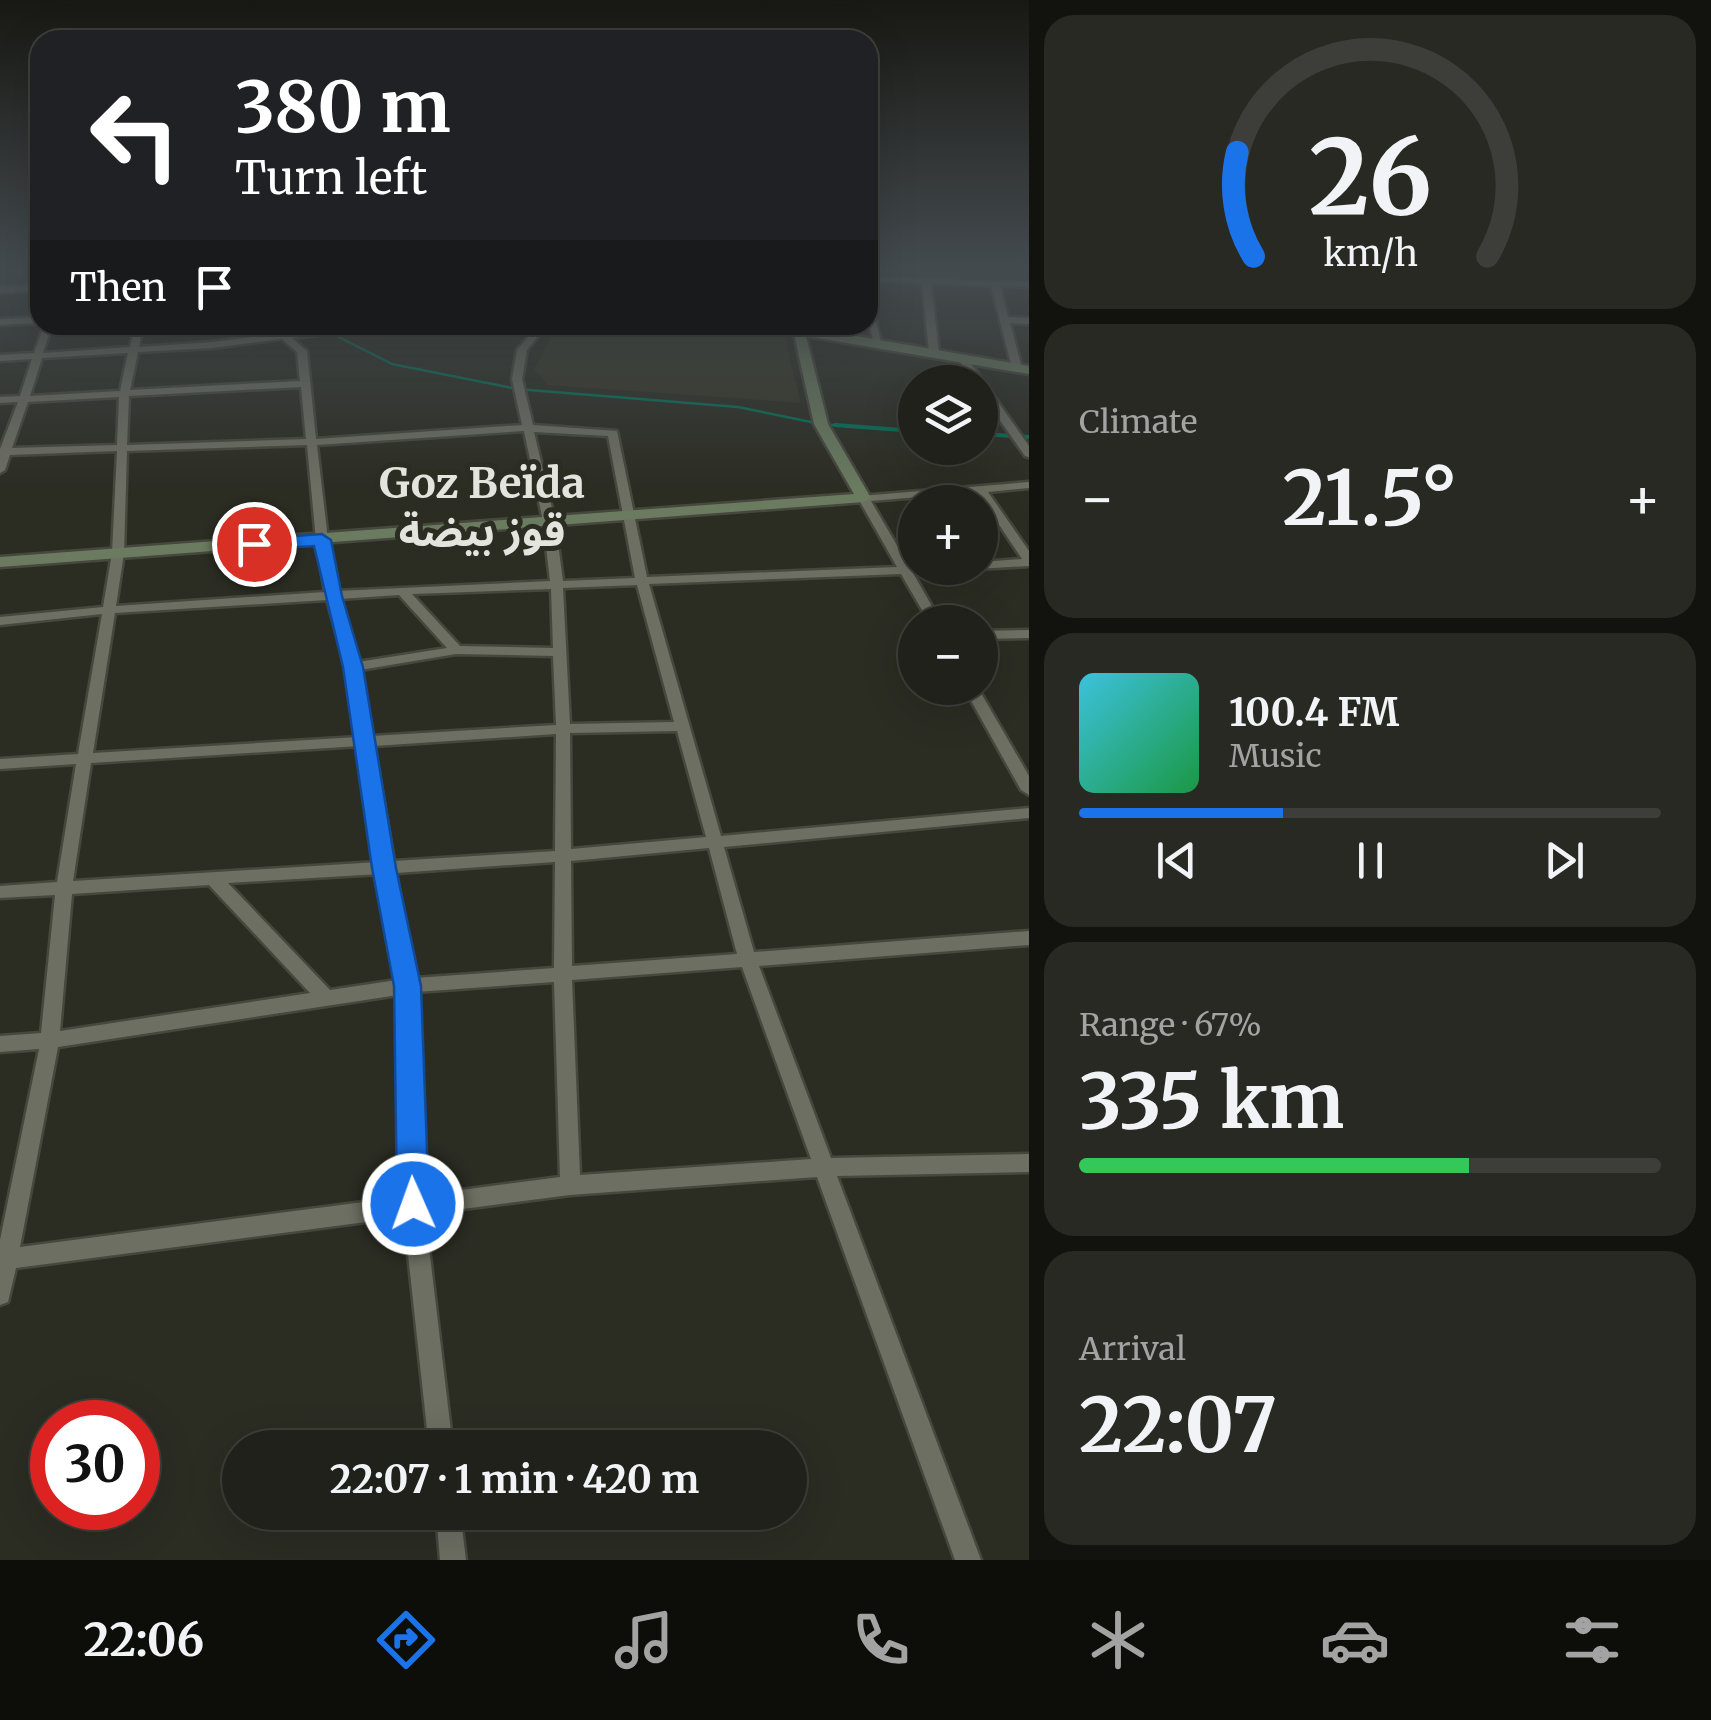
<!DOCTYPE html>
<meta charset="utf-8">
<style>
body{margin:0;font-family:Merriweather,"Noto Sans Arabic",serif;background:#282923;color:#f1f3f6;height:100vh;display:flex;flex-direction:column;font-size:38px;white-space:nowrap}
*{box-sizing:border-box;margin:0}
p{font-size:32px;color:#a2a3a2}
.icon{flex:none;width:55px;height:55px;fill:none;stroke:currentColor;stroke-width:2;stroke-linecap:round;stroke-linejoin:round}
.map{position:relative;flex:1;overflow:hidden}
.panel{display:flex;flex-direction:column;gap:15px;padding:15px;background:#12120e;width:682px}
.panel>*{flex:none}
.guide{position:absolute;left:30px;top:30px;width:848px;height:305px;border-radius:30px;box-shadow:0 10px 40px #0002,0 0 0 2px #3d3e39;background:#202124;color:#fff;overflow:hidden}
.controls{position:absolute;left:898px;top:365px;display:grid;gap:20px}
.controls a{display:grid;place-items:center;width:100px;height:100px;border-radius:50%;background:#20211a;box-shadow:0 10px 40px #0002,0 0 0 2px #3d3e39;font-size:50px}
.speed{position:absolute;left:30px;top:1400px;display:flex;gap:20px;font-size:50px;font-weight:700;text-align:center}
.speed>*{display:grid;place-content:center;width:130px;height:130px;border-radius:50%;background:#20211a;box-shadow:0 10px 40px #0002,0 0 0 2px #3d3e39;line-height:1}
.speed .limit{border:15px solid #d22;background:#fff;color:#111}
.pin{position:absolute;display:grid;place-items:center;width:85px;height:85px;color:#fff;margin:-42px;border:5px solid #fff;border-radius:50%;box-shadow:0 2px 10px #0007}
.me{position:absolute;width:110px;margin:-55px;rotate:358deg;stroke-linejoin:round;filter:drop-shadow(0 0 8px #0008)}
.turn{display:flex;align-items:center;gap:35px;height:210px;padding:0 40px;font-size:45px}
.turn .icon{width:130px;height:130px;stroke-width:2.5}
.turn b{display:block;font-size:70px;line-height:85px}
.then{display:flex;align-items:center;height:95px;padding:0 40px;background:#0003;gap:20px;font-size:38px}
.big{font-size:75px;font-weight:700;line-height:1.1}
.panel .widget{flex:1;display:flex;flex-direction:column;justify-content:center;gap:15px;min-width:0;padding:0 35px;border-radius:30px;background:#282923}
.panel .dial{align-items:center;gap:0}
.dial svg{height:260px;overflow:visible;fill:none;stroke:#3d3e39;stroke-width:7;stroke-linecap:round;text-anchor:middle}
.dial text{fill:#f1f3f6;stroke:none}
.song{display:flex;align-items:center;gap:30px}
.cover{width:120px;height:120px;border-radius:15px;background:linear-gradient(135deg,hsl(190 70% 55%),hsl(140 70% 35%))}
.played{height:10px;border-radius:5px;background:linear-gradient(90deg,#1a73e8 35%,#3d3e39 35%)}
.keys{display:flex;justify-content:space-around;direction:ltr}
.heat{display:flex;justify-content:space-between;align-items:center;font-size:55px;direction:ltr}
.charge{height:15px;border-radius:8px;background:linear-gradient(90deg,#34c759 67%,#3d3e39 0)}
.trip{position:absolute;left:222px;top:1430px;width:585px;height:100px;border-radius:50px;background:#20211a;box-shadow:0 10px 40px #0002,0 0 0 2px #3d3e39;font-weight:700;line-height:100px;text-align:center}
.tab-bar{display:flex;height:160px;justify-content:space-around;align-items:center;background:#0d0d0a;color:#a2a3a2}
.tab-bar .icon{width:70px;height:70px}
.tab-bar .active{color:#1a73e8}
.tab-bar b{font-size:45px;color:#f1f3f6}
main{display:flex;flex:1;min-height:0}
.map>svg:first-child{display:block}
</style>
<main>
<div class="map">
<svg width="1029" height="1560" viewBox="0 0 1029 1560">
<rect width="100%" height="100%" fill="#2b2c22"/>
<path fill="#343524" d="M559,325H781L801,403L548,385L534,369Z"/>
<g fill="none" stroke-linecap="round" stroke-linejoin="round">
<path stroke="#007257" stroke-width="2.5" d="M315,325L392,364L517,389L738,407L821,424L868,428"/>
<path stroke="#007257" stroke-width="4" d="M835,425L915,431
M980,434L1029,437"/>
<g stroke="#46473d" stroke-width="5">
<path id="street" d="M868,277L1029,282V287L1000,286L1008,317L1029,318V324L1010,323L1022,368L1017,371L1012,368L991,286L931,284L939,352L934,355L929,352L922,283L868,281Z
M40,284V290L0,293V287Z
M868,303L872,306L882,346L874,344L868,319Z
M40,317V323L0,325V319Z
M44,325H52L43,353L130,347L135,325H143L139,347L212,342L277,334L267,325H276L286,333L353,325H379L375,328L292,338L307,351L316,439L522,425L512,379L517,350L538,325H547L527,350L522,379L533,425L617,431L647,577L897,567L858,498L860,496L1029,482V488L988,492L1029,551V566L976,569L980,568V562L1022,559L977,492L871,501L909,566L964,568L958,572L913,573L941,622H929L901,574L649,584L721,836L1029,808V818L724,847L754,952L1029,931V945L759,966L831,1158L1029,1154V1172L837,1176L981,1560H955L817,1177L570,1195L425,1214L453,1448H429L404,1217L16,1268L8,1302L0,1305V1240L39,1049L0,1052V1036L41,1033L55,895L0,898V886L57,882L76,764L0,769V759L78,754L102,614L0,625V617L103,607L112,553L117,451L10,455L5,470L0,473V449L18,402L0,403V397L20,396L32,359L0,361V355L34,353ZM282,339L297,352L300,381L130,390L138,352L212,348ZM128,353L120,391L30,396L42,358ZM301,387L306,439L127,445L129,396ZM119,397L117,445L12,448L28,402ZM524,431L543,521L550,581L337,591L328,540L317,445ZM534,432L608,436L635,578L563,581L555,521ZM307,445L316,540L325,592L116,606L124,553L127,451ZM637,585L674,722L570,724L563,588ZM551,589L553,648L460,646L412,594ZM399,595L447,648L358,662L339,599ZM327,600L346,667L358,737L93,753L115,613ZM456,654L553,656L556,725L372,736L360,670ZM677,731L706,837L571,849L570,733ZM556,734L555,851L394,861L374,746ZM359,746L378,862L73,881L91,763ZM709,848L737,954L572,966L571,861ZM555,862L554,968L415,978L396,873ZM380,874L397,980L330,990L228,883ZM209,885L310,993L60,1031L72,894ZM742,967L811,1159L580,1175L572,980ZM554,982L560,1177L423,1195L416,992ZM398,995L402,1197L20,1247L58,1047Z
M959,355H965L1029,446V457L1025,456L980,392V382H973L957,357Z
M1029,630V638L980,639V631Z
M964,688H978L1029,776V795L1021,790Z
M436,1512H460L466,1560H440Z"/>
</g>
<g stroke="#46473d" stroke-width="5">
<path id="secondary" d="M792,325L1029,366V374L806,336L828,424L871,498L864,502L0,567V557L854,494L814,424Z"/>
</g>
<use href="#street" fill="#6e6f63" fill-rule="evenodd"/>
<use href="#secondary" fill="#6a7b5f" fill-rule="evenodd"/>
</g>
<linearGradient id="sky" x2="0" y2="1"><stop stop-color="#181813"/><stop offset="0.55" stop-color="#444b4f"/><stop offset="1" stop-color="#444b4f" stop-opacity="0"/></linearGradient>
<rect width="1029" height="490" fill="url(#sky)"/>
<path fill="#1a73e8" stroke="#114b97" stroke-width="2.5" d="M322,534L331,540L342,596L363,667L396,868L421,986L429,1204L424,1214L413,1219L402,1214L397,1204L394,986L372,868L343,667L314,546L254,550L245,544L254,539Z"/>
<g text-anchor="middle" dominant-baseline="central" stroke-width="10" stroke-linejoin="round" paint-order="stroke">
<g font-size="42" font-weight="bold" fill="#e3e4dd" stroke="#2b2c22">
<text x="482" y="483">Goz Beïda<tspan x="482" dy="48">قوز بيضة</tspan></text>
</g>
</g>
</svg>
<div class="controls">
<a><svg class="icon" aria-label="layers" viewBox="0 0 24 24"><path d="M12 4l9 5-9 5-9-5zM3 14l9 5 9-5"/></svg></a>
<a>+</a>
<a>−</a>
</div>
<div class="speed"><div class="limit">30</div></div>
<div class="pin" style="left:254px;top:544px;background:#d93025"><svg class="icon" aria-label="arrive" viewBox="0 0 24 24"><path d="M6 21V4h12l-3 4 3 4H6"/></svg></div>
<svg class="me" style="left:413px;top:1204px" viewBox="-20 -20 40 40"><circle r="17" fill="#1a73e8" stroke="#fff" stroke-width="3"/><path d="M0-11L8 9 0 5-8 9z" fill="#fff"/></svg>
<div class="trip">22:07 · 1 min · 420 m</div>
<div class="guide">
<div class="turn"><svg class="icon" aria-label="left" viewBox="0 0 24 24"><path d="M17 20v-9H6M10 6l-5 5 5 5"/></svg><div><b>380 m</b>Turn left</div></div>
<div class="then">Then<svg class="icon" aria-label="arrive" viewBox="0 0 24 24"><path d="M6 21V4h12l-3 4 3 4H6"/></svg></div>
</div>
</div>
<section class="panel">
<div class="widget dial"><svg viewBox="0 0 100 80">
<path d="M14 69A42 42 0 1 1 86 69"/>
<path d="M14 69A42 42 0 0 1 9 37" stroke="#1a73e8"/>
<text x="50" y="56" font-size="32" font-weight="700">26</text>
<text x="50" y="72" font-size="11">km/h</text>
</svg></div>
<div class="widget"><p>Climate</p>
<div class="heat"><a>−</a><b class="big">21.5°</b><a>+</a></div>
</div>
<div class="widget">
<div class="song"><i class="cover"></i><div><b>100.4 FM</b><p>Music</p></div></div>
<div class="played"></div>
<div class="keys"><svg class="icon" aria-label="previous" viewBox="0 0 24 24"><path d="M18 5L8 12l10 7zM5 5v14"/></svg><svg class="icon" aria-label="pause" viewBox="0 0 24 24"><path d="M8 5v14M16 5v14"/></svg><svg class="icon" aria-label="next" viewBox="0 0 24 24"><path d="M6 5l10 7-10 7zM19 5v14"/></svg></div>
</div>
<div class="widget"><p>Range · 67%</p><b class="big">335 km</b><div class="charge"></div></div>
<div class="widget"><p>Arrival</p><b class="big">22:07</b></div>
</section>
</main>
<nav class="tab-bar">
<b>22:06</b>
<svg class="icon active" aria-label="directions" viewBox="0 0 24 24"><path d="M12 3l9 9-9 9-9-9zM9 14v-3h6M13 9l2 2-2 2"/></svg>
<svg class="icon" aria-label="music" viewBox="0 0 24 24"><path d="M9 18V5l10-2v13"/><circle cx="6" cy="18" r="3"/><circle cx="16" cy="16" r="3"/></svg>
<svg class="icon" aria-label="phone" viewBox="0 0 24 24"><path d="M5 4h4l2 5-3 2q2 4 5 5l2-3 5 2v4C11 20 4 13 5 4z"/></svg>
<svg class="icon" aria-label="climate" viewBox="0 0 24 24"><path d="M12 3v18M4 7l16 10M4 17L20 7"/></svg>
<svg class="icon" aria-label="car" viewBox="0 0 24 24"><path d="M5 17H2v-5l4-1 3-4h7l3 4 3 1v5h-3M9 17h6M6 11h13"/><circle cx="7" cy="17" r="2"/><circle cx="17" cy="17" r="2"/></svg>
<svg class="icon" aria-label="filters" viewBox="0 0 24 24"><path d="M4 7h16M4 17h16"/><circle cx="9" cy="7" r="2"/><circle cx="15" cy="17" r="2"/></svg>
</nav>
